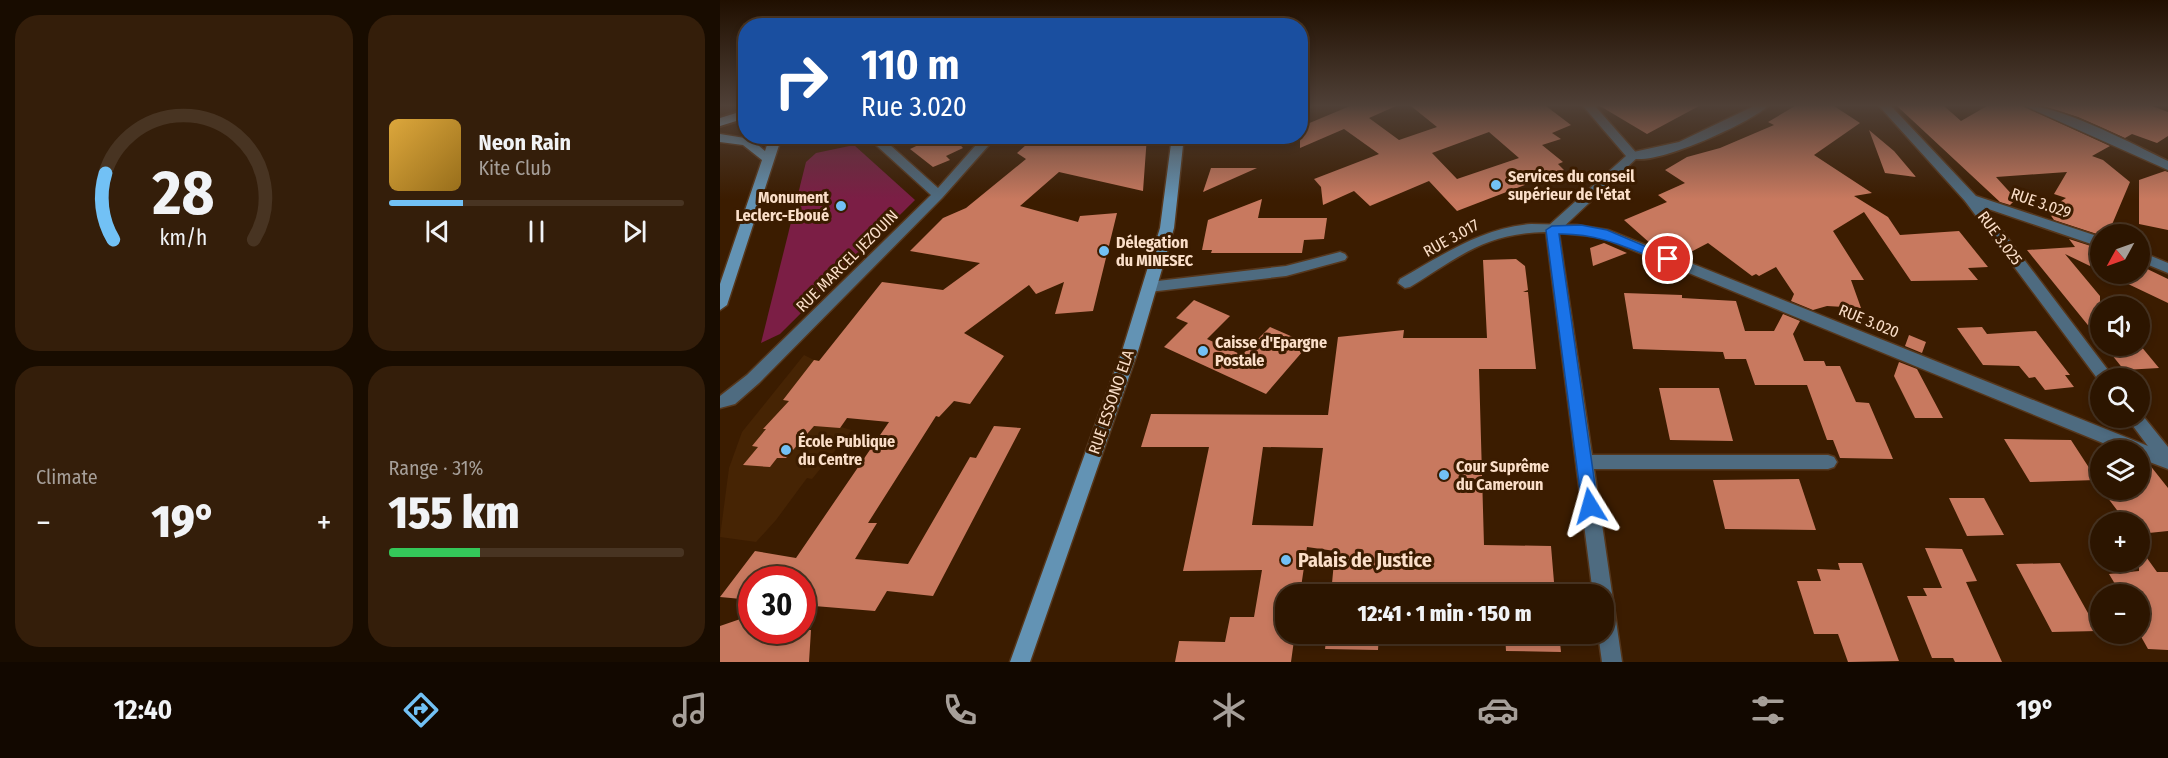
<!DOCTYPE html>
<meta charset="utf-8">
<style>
body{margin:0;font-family:"Fira Sans Condensed",sans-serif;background:#341e0a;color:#f1f3f6;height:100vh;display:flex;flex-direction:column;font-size:22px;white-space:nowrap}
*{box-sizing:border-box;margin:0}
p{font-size:20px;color:#a69f99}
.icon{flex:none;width:33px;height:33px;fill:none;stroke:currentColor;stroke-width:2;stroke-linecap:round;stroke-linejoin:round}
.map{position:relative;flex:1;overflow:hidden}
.panel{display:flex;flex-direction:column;gap:15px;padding:15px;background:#180c00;width:720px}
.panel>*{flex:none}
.top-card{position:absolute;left:18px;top:18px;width:570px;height:126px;border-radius:24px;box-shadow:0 3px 9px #0003,0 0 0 2px #483422;background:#1a4fa0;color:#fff;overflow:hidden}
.needle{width:39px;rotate:230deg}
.fabs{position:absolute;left:1370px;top:224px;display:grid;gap:12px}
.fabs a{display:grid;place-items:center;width:60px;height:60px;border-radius:50%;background:#2c1500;box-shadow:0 3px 9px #0003,0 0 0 2px #483422;font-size:30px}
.speed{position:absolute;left:18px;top:566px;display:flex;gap:12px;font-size:30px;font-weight:700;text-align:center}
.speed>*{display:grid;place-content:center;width:78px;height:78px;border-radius:50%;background:#2c1500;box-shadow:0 3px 9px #0003,0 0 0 2px #483422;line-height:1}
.speed .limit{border:9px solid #d22;background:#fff;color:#111}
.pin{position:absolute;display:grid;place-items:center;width:51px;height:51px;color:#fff;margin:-26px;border:3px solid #fff;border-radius:50%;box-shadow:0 2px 6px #0007}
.me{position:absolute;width:66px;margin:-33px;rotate:352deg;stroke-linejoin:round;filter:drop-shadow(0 0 4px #0008)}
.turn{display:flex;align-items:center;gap:21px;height:126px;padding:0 24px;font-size:27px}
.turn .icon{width:78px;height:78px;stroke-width:2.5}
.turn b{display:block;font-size:42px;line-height:51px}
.big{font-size:45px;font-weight:800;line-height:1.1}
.panel .widget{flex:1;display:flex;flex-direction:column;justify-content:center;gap:9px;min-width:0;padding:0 21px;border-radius:24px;background:#341e0a}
.panel .dial{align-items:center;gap:0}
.dial svg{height:156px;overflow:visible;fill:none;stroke:#483422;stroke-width:7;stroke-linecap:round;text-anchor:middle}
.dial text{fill:#f1f3f6;stroke:none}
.song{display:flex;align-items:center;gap:18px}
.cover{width:72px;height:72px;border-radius:9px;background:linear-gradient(135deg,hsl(40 70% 55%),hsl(40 70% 35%))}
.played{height:6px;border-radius:3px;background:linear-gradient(90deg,#72c1f5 25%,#483422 25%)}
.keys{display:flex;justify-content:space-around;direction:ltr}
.heat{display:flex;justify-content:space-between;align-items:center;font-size:33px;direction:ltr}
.charge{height:9px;border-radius:4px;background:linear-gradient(90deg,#34c759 31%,#483422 0)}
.panel .tiles{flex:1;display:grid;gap:15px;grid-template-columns:repeat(2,1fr)}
.trip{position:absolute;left:555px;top:584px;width:339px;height:60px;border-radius:24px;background:#2c1500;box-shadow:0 3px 9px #0003,0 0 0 2px #483422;font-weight:800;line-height:60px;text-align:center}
.tab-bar{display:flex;height:96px;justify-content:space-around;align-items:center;background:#120800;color:#a69f99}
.tab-bar .icon{width:42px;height:42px}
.tab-bar .selected{color:#72c1f5}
.tab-bar b{font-size:27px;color:#f1f3f6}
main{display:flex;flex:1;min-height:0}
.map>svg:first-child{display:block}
</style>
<main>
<section class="panel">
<div class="tiles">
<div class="widget dial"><svg viewBox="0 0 100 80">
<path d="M14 69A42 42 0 1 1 86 69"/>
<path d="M14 69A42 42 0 0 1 10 35" stroke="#72c1f5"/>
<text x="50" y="56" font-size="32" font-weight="700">28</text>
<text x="50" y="72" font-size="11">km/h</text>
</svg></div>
<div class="widget">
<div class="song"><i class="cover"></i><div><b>Neon Rain</b><p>Kite Club</p></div></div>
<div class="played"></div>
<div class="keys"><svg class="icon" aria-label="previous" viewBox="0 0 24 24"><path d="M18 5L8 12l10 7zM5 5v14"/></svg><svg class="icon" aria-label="pause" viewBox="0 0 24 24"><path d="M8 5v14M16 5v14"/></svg><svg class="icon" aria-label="next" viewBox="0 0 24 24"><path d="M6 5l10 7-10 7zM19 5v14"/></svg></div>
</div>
<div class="widget"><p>Climate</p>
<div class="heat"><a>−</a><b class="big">19°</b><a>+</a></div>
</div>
<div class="widget"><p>Range · 31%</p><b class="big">155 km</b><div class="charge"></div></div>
</div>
</section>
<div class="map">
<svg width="1448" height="662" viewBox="0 0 1448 662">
<rect width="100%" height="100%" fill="#3b1c00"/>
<path fill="#462404" d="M84,355L94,360L141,364L140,400L121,427L138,432L131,431L92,479L87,478L56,520L36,542L0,537L9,468L22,432Z"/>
<path fill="#7b1e45" d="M134,145L195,200L60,334L41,343L86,162L96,153Z"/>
<path fill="#c8795f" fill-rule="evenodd" d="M630,106H676L649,118L679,140L717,127L691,106H826L851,125L832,133L841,139L822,145L843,162L838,164L844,170L737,211L709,181L650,206L634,191L603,205L601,187L594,179L659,154L624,129L580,148V127ZM769,132L799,158L737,179L712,153Z
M880,106H979L927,134Z
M1075,106H1114L1140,123L1094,155L1152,193L1134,196L1168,217L1180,235L1239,231L1268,267L1248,268L1258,280L1191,281L1144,212L1113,231L1144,280H1131L1141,308L1107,306L1093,310L1071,301L1074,294L1056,267L1039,276L1036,274L1032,276L988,243L967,254L958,250L949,240L942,246L935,242L931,244L904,220L947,202L938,195L965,183L945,170L967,157L1000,148L1054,125L1048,122Z
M1177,106H1224L1241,121L1267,106H1303L1390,146L1372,156L1383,160L1410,182L1388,234L1380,235L1334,220L1327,210L1346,198L1334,194L1347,172L1276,177L1296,199L1290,205L1280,202Z
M1323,106H1432L1448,112V136L1437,143L1412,134L1405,138L1358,117Z
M1149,130L1174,151L1196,177L1165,173Z
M217,136H232L243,148L226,156L230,160L213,167L190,149Z
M316,136H427L423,191L339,172L300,206L358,222L360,216L397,213L373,311L335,314L344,282L316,294L309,285L244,333L284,356L250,404L234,401L219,417L216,416L148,523H157L135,559L188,564L250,457L256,458L274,426L301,428L213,596L167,591L155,611L82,605V579H32V600L0,597L35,551L76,558L169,422L127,418L120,428L94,426L66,458H57L50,467L23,465L38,447L32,446L46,429H43L69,401L63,400L94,360L99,361L162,282L223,290L260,263L190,251L223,218L246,208L306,159L297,153Z
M491,168H537L483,192Z
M1445,171L1448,172V230L1419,224V180Z
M542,199L538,218H607L604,239L584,240L582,253H491L492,250H482L488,220Z
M1349,239L1380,249L1370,266L1345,254L1380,296V340L1307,250L1355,247Z
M884,243L907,253L873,266L870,248Z
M796,259L805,266L808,290L803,292H808L816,369H759L764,545L831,546L835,594H611L615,551L587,547L580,594H566V633H575L571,662H455L459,641L505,642L510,617H534L542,570L463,571L489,447H421L431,414L608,415L618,337L684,330L683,338H767L763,260ZM543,447L603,448L593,526L532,525Z
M1419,265L1448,279V303L1385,273H1419Z
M904,293L962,295V298L1016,301L1025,331H1054L1063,314L1080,321L1073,334L1084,361H1104L1106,366H1120L1136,402L1149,403L1173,459L1120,458L1113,440H1107L1087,385H1035L1026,359H1005L1003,352L913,349Z
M474,300L510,316L487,339L522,355L550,327L589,344L546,394L444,347L468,323L456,318Z
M1262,327L1267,334L1316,331L1350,375H1345L1354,387L1325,390L1315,377L1309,378L1299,366L1263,365L1237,328Z
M1189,335L1206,342L1202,353L1185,346Z
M1384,345H1420L1439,368L1404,370Z
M1179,362L1197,369L1223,418H1195L1174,376Z
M939,388H999L1013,441L950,440Z
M1284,439L1351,440L1377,480L1310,482Z
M1419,460L1429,464L1448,488V531L1419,534V522H1406L1381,489H1419Z
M1079,479L1096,530L1005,529L993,480Z
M1229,498H1264L1284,535L1247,536Z
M1419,547L1437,572H1448V650L1428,649L1419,633V594H1401L1389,574L1419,571Z
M1205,548L1242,549L1257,581L1246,582L1282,662H1235L1233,658H1212L1187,596H1207L1203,588H1222Z
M1118,563H1142L1179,661L1128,662L1118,634H1094L1077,581H1101L1097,569L1120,570Z
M1340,563L1378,631L1332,632L1296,564Z
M32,615V630H91L89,662H0V626Z
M607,633H659L658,650L605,649Z
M785,633H839L841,652L786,651Z"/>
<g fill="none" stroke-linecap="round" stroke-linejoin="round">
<g stroke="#56371c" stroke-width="3">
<path id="minor" d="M580,106H592L580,111Z
M1034,106H1048C1032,122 925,172 907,156L909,153L959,142Z
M1305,106C1341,105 1414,145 1448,161V170Z
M146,136H160L218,188L264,136H277L222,198L39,383L15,404L0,408V396L27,375L211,195Z
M1250,194L1380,237V247L1245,201V195Z
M811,224L857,225L888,230L1448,454V469L1419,458V450H1400L881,237L839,233L872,455H1108L1114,457L1117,462L1114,467L1108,469H874L902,662H882L878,633H884V594H873L826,232C765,233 739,257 690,287L685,288L678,283L680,279C723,255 761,228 811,224Z
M1419,251L1448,263V273L1419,261Z
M620,252L625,254L627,257L625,260L566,276L429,292L422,287L429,282L566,266Z"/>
</g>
<g stroke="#56371c" stroke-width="3">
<path id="tertiary" d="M863,106H875L919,156L837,233L832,234L825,230L827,227L906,156Z
M1159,106H1171L1255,195L1394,378H1380V382L1245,201Z
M1419,411L1448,447V467L1442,465L1410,422L1408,417H1419Z"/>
</g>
<g stroke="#56371c" stroke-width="3">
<path id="secondary" d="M0,134L31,139L45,151L50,136H62L7,305L0,310V284L42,160L23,145L0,142Z
M452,136H464L454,228L419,348L310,662H290L403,348L440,228Z"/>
</g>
<g stroke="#56371c" stroke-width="4">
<path id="trunk" d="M26,110V118L0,126V118Z"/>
</g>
<use href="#minor" fill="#4e6b80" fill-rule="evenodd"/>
<use href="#tertiary" fill="#4e6b80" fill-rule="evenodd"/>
<use href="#secondary" fill="#6393b4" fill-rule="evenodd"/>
<use href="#trunk" fill="#81bee8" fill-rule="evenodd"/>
</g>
<linearGradient id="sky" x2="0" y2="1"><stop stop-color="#200f00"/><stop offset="0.53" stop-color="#4f4037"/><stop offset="1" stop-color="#4f4037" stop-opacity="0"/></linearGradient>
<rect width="1448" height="199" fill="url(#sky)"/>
<path fill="#1a73e8" stroke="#114b97" stroke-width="1.5" d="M861,225L887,230L955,259L948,264L944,262C908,248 878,233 839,234L878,506L876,511L870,513L864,511L862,506L826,230L832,226Z"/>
<g fill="#72c1f5" stroke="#3b1c00" stroke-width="2">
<circle cx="776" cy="185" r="6"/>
<circle cx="121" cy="206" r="6"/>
<circle cx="384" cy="251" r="6"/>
<circle cx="483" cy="351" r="6"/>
<circle cx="66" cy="450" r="6"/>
<circle cx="724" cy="475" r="6"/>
<circle cx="566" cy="560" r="6"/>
</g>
<g text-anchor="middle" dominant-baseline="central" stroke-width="6" stroke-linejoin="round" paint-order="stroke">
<g font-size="16" font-weight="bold" fill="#fbdfc9" stroke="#3b1c00" text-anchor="start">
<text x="788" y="176">Services du conseil<tspan x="788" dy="18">supérieur de l'état</tspan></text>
<text x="109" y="197" text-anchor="end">Monument<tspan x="109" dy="18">Leclerc-Eboué</tspan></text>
<text x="396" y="242">Délegation<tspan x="396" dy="18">du MINESEC</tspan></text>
<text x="495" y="342">Caisse d'Epargne<tspan x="495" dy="18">Postale</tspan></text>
<text x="78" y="441">École Publique<tspan x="78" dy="18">du Centre</tspan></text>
<text x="736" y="466">Cour Suprême<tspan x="736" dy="18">du Cameroun</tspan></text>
</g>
<g font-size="16" fill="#fbdfc9" stroke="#3b1c00">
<text transform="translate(1321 203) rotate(19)">RUE 3.029</text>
<text transform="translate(731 238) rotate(-29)">RUE 3.017</text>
<text transform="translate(1280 238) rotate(53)">RUE 3.025</text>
<text transform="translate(127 261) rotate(-45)">RUE MARCEL JEZOUIN</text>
<text transform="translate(1149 321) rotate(22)">RUE 3.020</text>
<text transform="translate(391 402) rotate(-71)">RUE ESSONO ELA</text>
</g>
<g font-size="20" font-weight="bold" fill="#fbdfc9" stroke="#3b1c00" text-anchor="start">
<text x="578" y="560">Palais de Justice</text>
</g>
</g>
</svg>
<div class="fabs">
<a><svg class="needle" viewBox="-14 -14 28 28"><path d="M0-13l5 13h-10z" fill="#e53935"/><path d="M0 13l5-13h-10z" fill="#a69f99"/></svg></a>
<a><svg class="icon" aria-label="sound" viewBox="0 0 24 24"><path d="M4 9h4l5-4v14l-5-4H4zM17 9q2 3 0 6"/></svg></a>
<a><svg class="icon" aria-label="search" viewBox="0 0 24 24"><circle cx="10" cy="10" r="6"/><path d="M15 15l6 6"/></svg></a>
<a><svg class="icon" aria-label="layers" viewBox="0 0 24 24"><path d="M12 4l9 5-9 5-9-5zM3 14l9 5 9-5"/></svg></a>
<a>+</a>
<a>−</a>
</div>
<div class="speed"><div class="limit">30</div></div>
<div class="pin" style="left:948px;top:259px;background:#d93025"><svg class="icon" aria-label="arrive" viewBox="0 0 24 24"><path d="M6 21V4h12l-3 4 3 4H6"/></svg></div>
<svg class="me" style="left:870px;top:506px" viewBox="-20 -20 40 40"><path d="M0-17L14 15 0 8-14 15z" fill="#1a73e8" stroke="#fff" stroke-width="4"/></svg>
<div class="trip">12:41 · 1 min · 150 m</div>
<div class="top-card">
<div class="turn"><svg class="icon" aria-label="right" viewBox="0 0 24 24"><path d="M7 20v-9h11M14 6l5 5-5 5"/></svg><div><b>110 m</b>Rue 3.020</div></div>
</div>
</div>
</main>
<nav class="tab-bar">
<b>12:40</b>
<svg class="icon selected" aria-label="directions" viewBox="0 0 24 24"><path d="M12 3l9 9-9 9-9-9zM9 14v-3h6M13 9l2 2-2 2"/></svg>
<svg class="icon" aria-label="music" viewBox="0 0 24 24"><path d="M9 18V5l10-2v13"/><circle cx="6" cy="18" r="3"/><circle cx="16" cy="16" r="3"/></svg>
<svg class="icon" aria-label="phone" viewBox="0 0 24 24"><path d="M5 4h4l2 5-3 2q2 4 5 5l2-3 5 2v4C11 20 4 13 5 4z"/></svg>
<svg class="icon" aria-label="climate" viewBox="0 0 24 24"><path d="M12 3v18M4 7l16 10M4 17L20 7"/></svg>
<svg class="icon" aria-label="car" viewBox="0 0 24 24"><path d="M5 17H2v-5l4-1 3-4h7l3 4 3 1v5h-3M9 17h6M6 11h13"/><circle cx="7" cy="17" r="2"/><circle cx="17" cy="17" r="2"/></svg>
<svg class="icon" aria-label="filters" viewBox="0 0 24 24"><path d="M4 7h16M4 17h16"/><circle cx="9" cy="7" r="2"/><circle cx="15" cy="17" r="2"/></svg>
<b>19°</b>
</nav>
